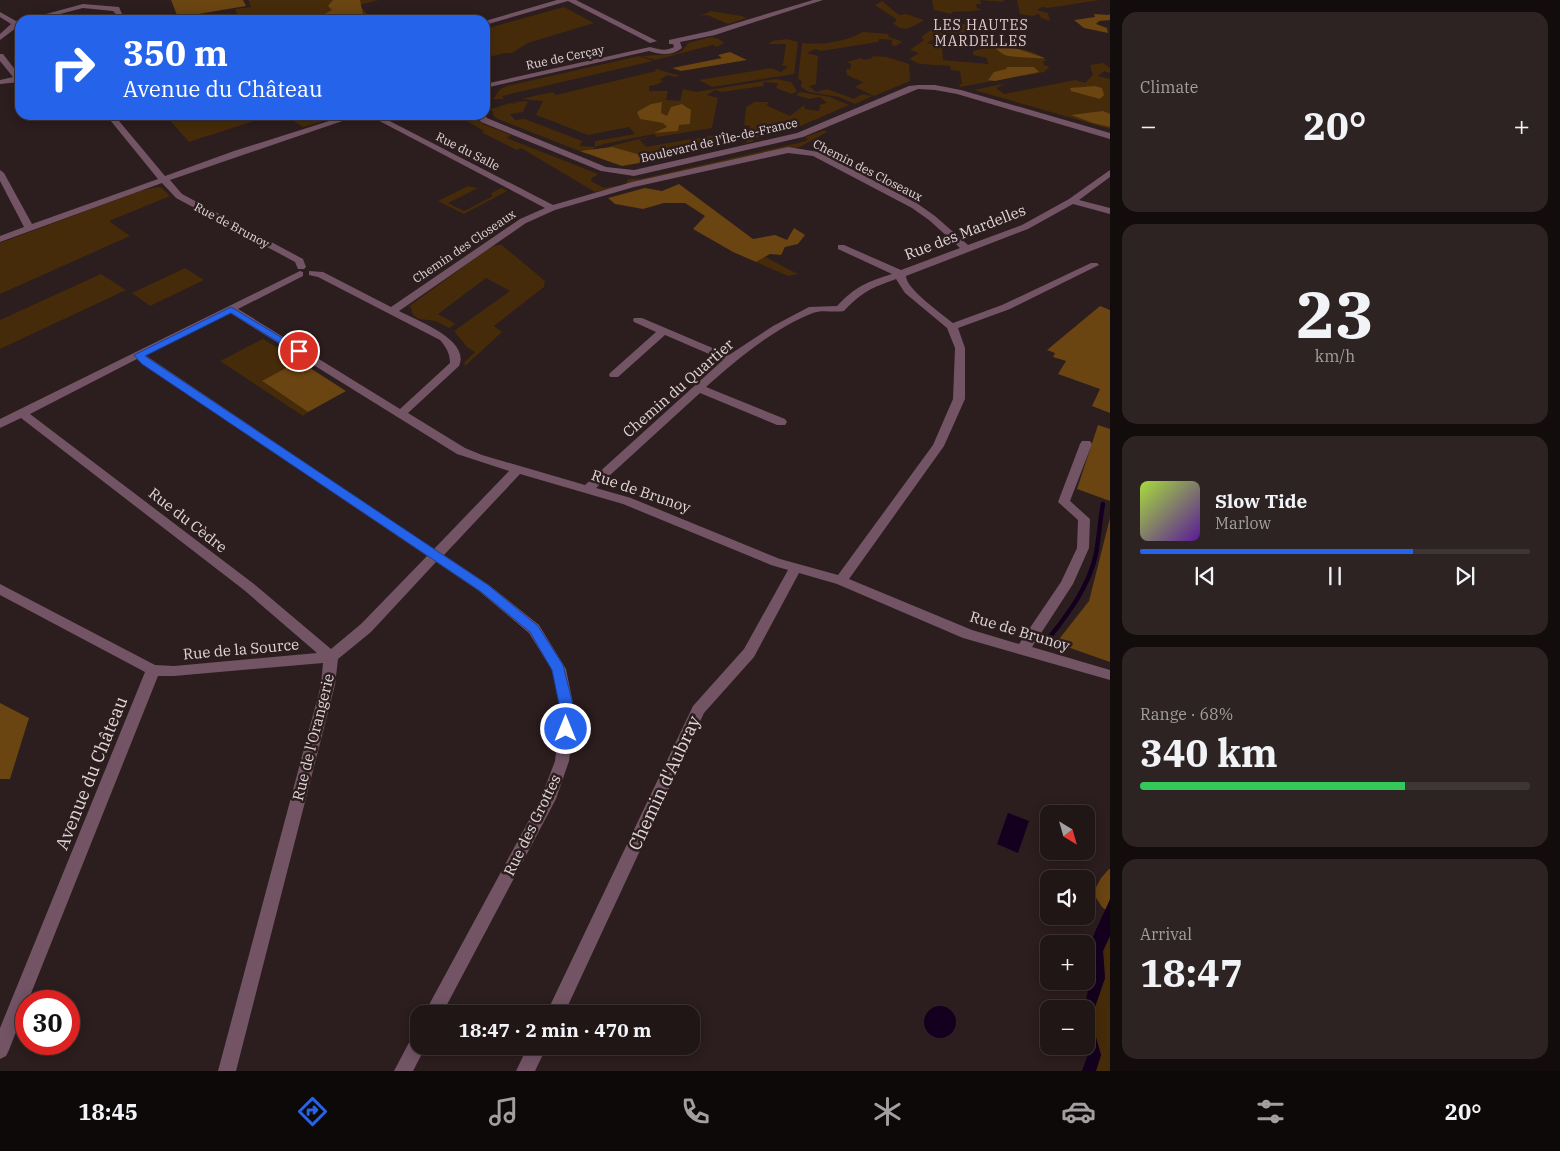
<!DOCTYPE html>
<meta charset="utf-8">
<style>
body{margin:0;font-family:"IBM Plex Serif",serif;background:#2d2323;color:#f1f3f6;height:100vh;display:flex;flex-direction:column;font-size:19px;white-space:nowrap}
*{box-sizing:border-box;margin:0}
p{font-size:16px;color:#a29fa1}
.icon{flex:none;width:28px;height:28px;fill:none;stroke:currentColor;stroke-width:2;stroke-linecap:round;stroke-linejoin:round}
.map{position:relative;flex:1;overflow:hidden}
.panel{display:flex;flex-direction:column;gap:12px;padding:12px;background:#120c0c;width:450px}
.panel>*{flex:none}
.banner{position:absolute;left:15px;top:15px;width:475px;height:105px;border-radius:15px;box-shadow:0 2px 12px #0003,0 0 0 1px #3e3535;background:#2563eb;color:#fff;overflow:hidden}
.needle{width:32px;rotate:143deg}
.controls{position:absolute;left:1040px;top:805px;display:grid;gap:10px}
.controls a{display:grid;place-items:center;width:55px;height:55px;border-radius:10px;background:#211616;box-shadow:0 2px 12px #0003,0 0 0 1px #3e3535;font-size:25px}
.speed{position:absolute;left:15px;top:990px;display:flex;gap:10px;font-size:25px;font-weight:700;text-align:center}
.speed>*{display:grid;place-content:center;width:65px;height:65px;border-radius:50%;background:#211616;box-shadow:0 2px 12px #0003,0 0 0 1px #3e3535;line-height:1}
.speed .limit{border:8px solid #d22;background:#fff;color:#111}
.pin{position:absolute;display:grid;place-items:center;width:42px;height:42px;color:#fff;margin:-21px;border:2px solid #fff;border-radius:50%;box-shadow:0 1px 5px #0007}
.me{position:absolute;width:55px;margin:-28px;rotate:0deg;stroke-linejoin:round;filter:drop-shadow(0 0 4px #0008)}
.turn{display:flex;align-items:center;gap:18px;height:105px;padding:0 25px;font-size:22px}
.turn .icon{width:65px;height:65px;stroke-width:2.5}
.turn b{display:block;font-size:35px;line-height:42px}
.big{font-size:38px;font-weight:800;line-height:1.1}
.panel .widget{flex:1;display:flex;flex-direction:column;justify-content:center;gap:8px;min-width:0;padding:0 18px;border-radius:15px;background:#2d2323}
.panel .dial{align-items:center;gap:0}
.dial b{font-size:65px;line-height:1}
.song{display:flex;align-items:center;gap:15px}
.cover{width:60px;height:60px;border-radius:8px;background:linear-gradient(135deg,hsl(80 70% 55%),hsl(270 70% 35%))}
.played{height:5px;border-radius:2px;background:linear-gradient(90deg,#2563eb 70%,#3e3535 70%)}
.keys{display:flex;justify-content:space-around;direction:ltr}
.heat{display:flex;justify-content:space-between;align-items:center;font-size:28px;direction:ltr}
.charge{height:8px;border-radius:4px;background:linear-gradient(90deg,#34c759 68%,#3e3535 0)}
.trip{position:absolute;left:410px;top:1005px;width:290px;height:50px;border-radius:15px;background:#211616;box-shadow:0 2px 12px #0003,0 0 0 1px #3e3535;font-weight:800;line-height:50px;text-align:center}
.tab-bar{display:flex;height:80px;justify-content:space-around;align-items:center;background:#0d0909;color:#a29fa1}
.tab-bar .icon{width:35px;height:35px}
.tab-bar .active{color:#2563eb}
.tab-bar b{font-size:22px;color:#f1f3f6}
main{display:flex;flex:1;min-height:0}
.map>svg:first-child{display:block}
</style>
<main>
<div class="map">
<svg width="1110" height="1071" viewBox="0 0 1110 1071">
<rect width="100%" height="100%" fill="#2c1d1e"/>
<path fill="#452b09" d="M248,0H379L359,5L373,20H323L321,16L286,20H240L235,9L251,7Z
M932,0H1003L1004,2L980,0L981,4H976L977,8L981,9L980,10C970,12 962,11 952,12L951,14L934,10Z
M1017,0H1100L1048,8L1042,7L1037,10L1048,13L1050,21L1041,18L1039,14L1032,16L1020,14Z
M882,1L899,15L906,14L924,20C912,27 904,34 893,23L896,21V19L875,5Z
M564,7L594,23L528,43L512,53H505L485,58V29Z
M711,11L742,16L747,18L728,24L707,15L700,16Z
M991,20L995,28L953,34L933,29L940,24L946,26V29L960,30L959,25Z
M931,30L949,35L938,37L927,43L942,47L943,60L988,64L987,58L973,55V51C993,45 1031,45 1047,61H1043L1044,65L1048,66L1049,68L1044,72L1024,76L1021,74L1015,77L960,87L959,84H962L960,71L951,70L950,66L920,64L909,59L919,53L910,50L924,40L921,37Z
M863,32L889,34L888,36C892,40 897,38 902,42L896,46L892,45V40L879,39L878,42L821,51L815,49L807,53L818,56L816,83L817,84L809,86L816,92L827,89L854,99L862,94L872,96L855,104L839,97L809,92L801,87L802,81L798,79L802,43C823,45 845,42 863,32Z
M711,37L719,39L724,43L717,47L713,45L655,60L641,56L674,54L682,51L688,43Z
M787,39L798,42L794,74L712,87L699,80L771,68L781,72L788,67L781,65L783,64L786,44H768L772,41Z
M639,56L653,61L502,96L504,99H493L500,89L507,86Z
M871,56L887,57L909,64L910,81L874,96L855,87L863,82L847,75L846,69H850L851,64L847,62L861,58L864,60L873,58Z
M1103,63L1110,68V73L1104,71L1098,76L1110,79V129L974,90L1007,83L996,88L1004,94L1075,80L1085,83L1093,75L1090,65Z
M657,69L680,76L675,77L668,75L659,80L664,81L656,85L649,86V91H668L666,100L680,101L683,89L696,92L776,79L791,82L797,91L792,94L776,88L778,83L764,82L763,86L722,92L715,90L707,95L718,98L712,128L657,137L654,134L604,144L596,147L587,154L498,119L494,116L492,110H488L510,103L516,104L514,102L528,101L523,112L510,114L515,120L525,119L582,141L580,146L595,147V141L635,134L629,127L588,135L536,115L543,101L521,99L553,92L556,95L656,71L654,70Z
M800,92L830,97L849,105L791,130L752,139L754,141L746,143L750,126L744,125L746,107L755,102H769L766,105L790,116L804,105L805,109L819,111L820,106L819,105L827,103L820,97L809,99L796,95Z
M165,115H272L189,142Z
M284,115H344L303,127Z
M456,115H474L483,124L511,135L507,138L598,174L591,179V181L604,188L626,184L628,179H640L798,143L808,140L805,137L825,130L827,132L800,147L595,192L521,148L517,150L481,132L484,131Z
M715,135L725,139L652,153L645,151L639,152L643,158H648L645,162C622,167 615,165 593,155L611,146L652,136L640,140L646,147Z
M719,143L727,145L651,160L653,157L661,153Z
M468,186L478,188L448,203L464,211L493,196L490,194L501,188L507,191L464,214L438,201Z
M158,187L162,188L170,196L109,221L130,236L0,294V243L140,191Z
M497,245H502L545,281L544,287L494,326L502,332L465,366L464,363L475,352L467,347L454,331L510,291L486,278L438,314L456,324L449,328L436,321L419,319L413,315L411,307H408L491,247Z
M765,257L798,274L788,276L756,262Z
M185,268L204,280L150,306L132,293Z
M101,274L126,290L0,349V320Z
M263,339L299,361L263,382L308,412L303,416L220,361Z
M1110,936V1071H1096L1101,1055L1095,1034V1007L1105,978L1103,951Z"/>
<path fill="#6a4411" d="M171,0H243L246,6L192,15L193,20H179Z
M333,0H360L363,14L359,20H313L332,10L328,6Z
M1110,13V20L1099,21L1096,24L1107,28L1108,33L1084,28L1074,20L1095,17L1094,14L1109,15Z
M998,46L1018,49L1045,58C1041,59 1015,57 1009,56C1004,56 999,51 995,48Z
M730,52L747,60L681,71L672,68L722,58L718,55Z
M1007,67H1034L1039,72L995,81L988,80L994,72L1006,69Z
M1095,86L1102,88L1104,95L1100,99L1071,91L1070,88Z
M662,102L661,113L667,116L671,107L682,104L691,110L690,124L679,125L678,131L654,133L667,127L663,123L640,119L637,112L651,104Z
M1103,111L1110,114V127L1093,123L1071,115Z
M612,147L641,155L644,159L658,154L665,155L667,158L622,166L580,151Z
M679,184L753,239L775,235L787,240L794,228L805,235L798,244L785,247L781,255L770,254L756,262L733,252L693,229L705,216L685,203H664L643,209L615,204L608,198L645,188L662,191Z
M1100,306L1110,310V413L1092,406L1100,389L1058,374L1066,361L1053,357L1055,353L1047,350Z
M299,361L346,391L308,412L262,381Z
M1098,425L1110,429V501L1077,489Z
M1110,518V662L1056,643L1089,601Z
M0,703L29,718L10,779H0Z
M1109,869H1110V913L1102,907L1093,893L1101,878Z"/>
<path fill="#14001e" d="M1008,813L1029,821L1018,853L997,844Z
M1110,899V936L1103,951L1105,978L1095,1007V1034L1101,1055L1096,1071H1082L1087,1057L1085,1046H1086V1009H1083C1092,988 1086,967 1090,946C1094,931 1104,914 1110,899Z
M924 1022a16 16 0 1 1 32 0a16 16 0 1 1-32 0Z"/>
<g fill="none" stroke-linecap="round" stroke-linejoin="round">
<path stroke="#14001e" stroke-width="4.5" d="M1049,638C1069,613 1089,586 1096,554C1099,537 1100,521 1103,504"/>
<path fill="#725465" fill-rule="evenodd" d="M557,0H576L657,41L650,43L568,1L485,25V21Z
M813,0H823L715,35L680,42L682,48C672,56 661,55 649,51L485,88V84L650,47C659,49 665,52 674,47L673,44H669V40L710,31Z
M83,4L119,7L122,14L118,16L113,11L83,8L37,20H24Z
M0,12L16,21L20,20H21L20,25L0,40V34L11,24L0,17Z
M0,54H3L20,76V82L0,84V80L13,77L0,61Z
M918,85H935L961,90L1110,133V139L957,94L935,90L918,89L803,137L634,176L601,171L481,122L477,115H485L487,118L606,167L634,170L797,133L909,86Z
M106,115H114L165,176L234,151L348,115H360L170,180L182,194L303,259L306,267L304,269H298L295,262L176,198L162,183L0,242V236L24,227L0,181V170L4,173L32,224L158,179Z
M368,115H378L553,205L632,182L788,147L819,152L918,204L935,216L968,245L1022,225L1069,199L1110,170V177L1079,200L1110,208V214L1073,204L1028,229L906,276C906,289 942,314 953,323L1002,305L1091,263H1097L1099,265L1010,309L958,328L965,348V399L944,446L849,579L972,630L1019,644L1061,582L1077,548L1078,520L1058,502L1080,444L1082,441H1090L1092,444L1070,501L1090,519L1089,548L1073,584L1032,647L1110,670V680L963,638L837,584L799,573L754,657L704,713L564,1014H546L693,706L744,649L788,570L771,565L623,504L520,474L444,555L489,585L539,625L566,669L575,713L569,761L556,799L442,1014H424L541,798L555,761L561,713L552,670L529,633L479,591L436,562L371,632L338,659L335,685L236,1071H218L321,685L323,663L174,676H158L28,1001H26V1006L9,1050L6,1056L0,1059V1028L145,672L0,595V584L155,665L174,666L317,653L244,590L21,418L0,428V419L300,271L303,272V276L238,309L400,409L450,363C450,353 446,347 440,340L318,277L309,275V271L323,272L391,307L520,219L545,208ZM788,153L813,156L912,208L929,220L960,248L901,270L844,245H838V249L892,274C867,282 856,286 837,306L809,307L773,326L729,355L642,318H634L633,320L634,322L656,332L610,373L609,375L610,377H618L665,335L723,360L585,485L482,455L465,448L408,413L459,366C471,340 416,320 399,311L526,223L555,210L634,187ZM896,279L905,293L947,328L955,348L953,399L933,445L838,575L780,559L631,498L596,488L700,393L777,425H785L787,422L785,419L706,387C737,359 773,329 813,313C822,309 834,313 844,311C862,292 871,288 896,279ZM230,313L457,454L509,471L434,549L145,355ZM137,359L141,363L427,556L361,624L331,649L254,584L30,414Z
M419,1032V1046H426L413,1071H394L413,1035Z
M528,1046H547L535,1071H516Z"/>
</g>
<path fill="#2563eb" stroke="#184099" d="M231,307L304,351L303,353H296L231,313L145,356L488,585L538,626L563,665L575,713L571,733L566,734L561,733L559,729L561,713L552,670L530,632L480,591L142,364L134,355Z"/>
<g text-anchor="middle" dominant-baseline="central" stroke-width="5" stroke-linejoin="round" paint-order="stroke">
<g font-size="12" fill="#e1d6d7" stroke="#2c1d1e">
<text transform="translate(565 57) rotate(-12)">Rue de Cerçay</text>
<text transform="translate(719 140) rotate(-13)">Boulevard de l'Île-de-France</text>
<text transform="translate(468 151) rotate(27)">Rue du Salle</text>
<text transform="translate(868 170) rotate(27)">Chemin des Closeaux</text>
<text transform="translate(232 225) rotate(28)">Rue de Brunoy</text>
<text transform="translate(464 246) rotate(-34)">Chemin des Closeaux</text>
</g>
<g font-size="14" letter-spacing="1" fill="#e1cbcd" stroke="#2c1d1e">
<text x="981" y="25">LES HAUTES<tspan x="981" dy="16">MARDELLES</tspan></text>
</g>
<g font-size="15" fill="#e1d6d7" stroke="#2c1d1e">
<text transform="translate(965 232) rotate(-21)">Rue des Mardelles</text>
<text transform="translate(678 388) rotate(-41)">Chemin du Quartier</text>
<text transform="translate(641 491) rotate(19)">Rue de Brunoy</text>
<text transform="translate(188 520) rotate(38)">Rue du Cèdre</text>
<text transform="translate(1020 631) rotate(17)">Rue de Brunoy</text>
<text transform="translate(241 649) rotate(-5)">Rue de la Source</text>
<text transform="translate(313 737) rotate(-76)">Rue de l'Orangerie</text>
<text transform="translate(532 825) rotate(-64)">Rue des Grottes</text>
</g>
<g font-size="18" fill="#e1d6d7" stroke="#2c1d1e">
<text transform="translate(91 773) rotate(-68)">Avenue du Château</text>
<text transform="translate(664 783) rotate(-65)">Chemin d'Aubray</text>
</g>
</g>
</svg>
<div class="controls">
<a><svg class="needle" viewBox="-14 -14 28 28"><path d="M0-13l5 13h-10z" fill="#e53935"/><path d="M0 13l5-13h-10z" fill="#a29fa1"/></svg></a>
<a><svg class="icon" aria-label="sound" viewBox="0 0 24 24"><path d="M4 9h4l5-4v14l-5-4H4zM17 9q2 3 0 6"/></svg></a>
<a>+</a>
<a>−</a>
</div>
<div class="speed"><div class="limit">30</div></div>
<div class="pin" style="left:299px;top:351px;background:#d93025"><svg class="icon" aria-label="arrive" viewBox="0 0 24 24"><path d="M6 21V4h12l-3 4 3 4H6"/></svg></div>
<svg class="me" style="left:566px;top:729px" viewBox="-20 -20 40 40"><circle r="17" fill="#2563eb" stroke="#fff" stroke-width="3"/><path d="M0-11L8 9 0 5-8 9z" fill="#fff"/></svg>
<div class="trip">18:47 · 2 min · 470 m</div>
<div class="banner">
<div class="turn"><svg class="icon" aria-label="right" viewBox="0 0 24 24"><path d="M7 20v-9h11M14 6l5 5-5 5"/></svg><div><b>350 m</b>Avenue du Château</div></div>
</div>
</div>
<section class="panel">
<div class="widget"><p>Climate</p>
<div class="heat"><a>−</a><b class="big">20°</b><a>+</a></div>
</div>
<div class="widget dial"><b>23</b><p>km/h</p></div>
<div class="widget">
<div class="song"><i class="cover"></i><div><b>Slow Tide</b><p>Marlow</p></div></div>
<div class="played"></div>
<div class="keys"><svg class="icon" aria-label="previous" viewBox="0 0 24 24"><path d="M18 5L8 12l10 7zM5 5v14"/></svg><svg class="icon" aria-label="pause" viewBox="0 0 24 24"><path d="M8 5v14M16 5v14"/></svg><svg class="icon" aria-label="next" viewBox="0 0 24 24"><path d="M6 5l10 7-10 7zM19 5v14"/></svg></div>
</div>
<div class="widget"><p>Range · 68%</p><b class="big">340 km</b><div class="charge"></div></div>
<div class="widget"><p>Arrival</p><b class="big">18:47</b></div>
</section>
</main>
<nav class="tab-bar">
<b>18:45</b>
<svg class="icon active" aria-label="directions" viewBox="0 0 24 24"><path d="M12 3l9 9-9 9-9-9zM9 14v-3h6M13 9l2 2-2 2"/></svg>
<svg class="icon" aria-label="music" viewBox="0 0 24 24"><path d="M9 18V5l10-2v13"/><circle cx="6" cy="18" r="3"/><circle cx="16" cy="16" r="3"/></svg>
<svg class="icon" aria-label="phone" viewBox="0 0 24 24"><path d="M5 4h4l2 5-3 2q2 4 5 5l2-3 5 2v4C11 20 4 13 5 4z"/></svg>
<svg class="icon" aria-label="climate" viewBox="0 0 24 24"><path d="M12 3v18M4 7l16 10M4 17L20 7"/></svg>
<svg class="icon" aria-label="car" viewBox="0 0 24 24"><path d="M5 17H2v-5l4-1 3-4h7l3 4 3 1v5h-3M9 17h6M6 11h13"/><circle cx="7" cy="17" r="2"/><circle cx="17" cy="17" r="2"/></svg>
<svg class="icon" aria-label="filters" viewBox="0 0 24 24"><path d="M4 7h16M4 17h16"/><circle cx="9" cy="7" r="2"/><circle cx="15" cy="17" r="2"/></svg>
<b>20°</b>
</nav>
